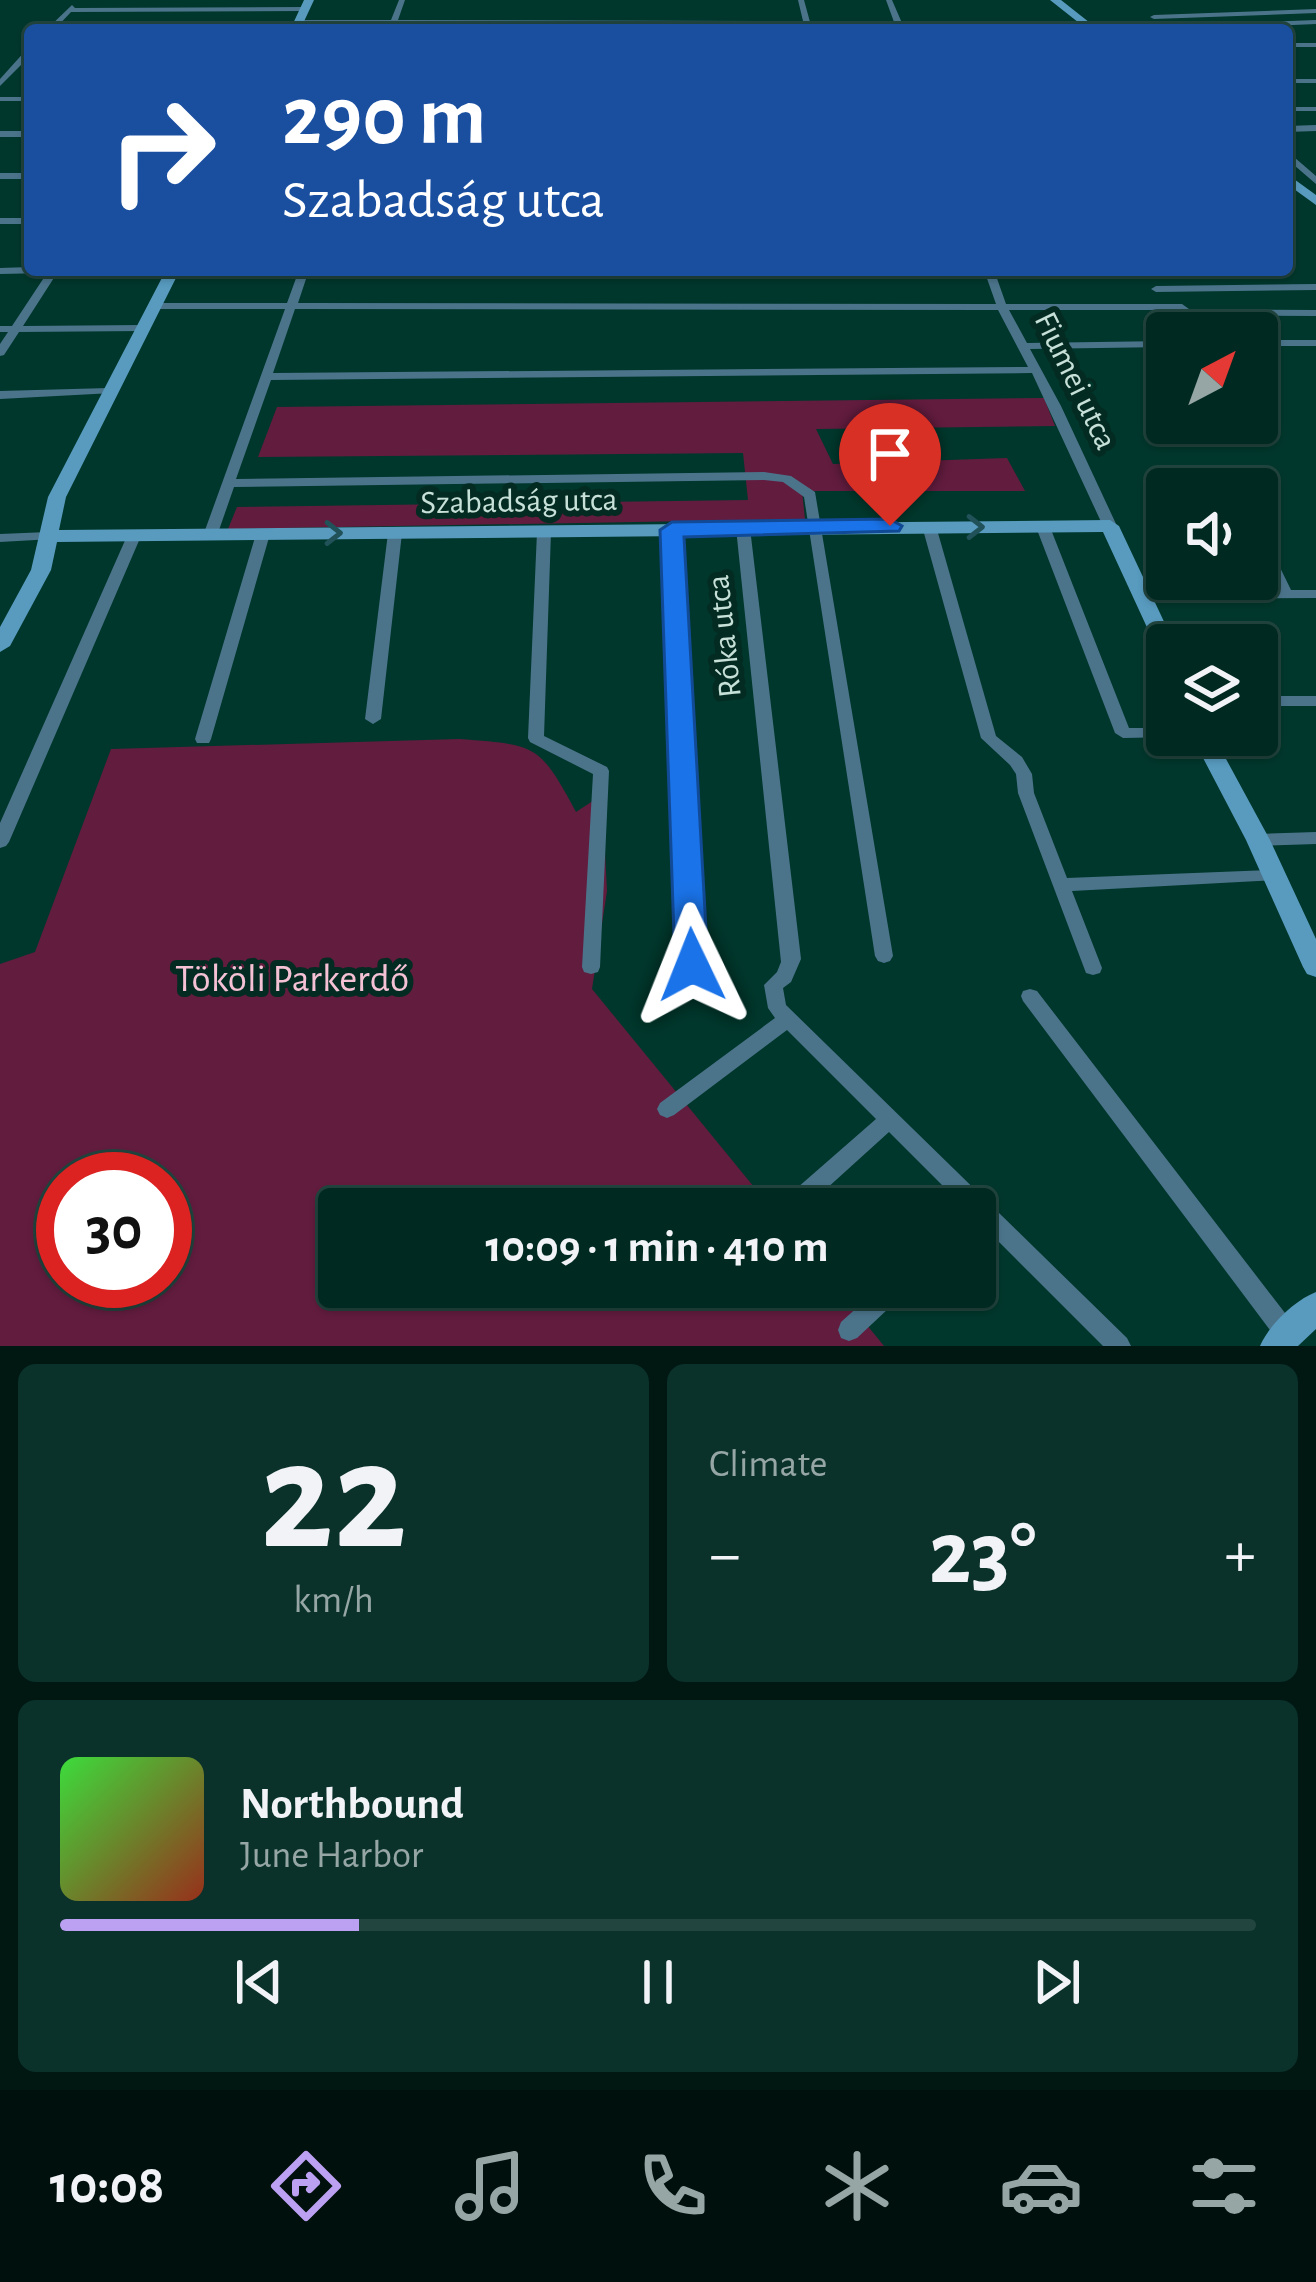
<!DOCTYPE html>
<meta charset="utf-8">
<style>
body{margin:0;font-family:"Alegreya Sans",sans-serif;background:#0a312a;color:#f1f3f6;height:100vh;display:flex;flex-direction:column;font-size:45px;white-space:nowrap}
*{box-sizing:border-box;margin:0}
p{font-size:39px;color:#95a6a5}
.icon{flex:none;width:66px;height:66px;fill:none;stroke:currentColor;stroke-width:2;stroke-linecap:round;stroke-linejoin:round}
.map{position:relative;height:1346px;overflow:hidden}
.panel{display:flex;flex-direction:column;gap:18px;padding:18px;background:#001712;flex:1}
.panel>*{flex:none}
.top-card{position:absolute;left:24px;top:24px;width:1269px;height:252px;border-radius:12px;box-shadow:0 3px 9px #0004,0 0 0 3px #22453f;background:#1a4fa0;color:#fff;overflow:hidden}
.needle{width:78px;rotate:41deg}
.fabs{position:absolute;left:1146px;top:312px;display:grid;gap:24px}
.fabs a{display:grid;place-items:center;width:132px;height:132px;border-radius:12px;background:#002921;box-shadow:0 3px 9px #0004,0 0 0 3px #22453f;font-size:60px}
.speed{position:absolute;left:36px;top:1152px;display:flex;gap:24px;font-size:60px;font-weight:700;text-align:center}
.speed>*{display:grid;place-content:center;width:156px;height:156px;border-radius:50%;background:#002921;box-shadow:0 3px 9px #0004,0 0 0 3px #22453f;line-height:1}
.speed .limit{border:18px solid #d22;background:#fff;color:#111}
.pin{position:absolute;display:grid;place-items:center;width:102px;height:102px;color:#fff;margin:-123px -51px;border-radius:50% 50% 50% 0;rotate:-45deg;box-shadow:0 0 12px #0007}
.pin .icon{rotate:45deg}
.me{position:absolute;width:132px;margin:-66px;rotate:358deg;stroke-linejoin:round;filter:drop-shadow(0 0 9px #0008)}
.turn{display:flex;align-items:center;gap:42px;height:252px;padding:0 60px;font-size:54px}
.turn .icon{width:156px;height:156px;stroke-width:2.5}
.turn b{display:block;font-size:84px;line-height:102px}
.big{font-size:90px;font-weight:700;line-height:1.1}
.panel .card{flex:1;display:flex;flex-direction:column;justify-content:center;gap:18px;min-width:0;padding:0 42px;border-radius:18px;background:#0a312a}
.panel .dial{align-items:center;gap:0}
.dial b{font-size:156px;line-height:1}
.song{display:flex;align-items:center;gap:36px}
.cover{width:144px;height:144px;border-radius:18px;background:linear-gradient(135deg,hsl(120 70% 55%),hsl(10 70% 35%))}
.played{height:12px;border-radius:6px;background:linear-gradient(90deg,#bca0f2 25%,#22453f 25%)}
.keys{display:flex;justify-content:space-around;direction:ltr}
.heat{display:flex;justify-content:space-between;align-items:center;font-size:66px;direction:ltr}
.panel .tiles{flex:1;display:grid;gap:18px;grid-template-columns:1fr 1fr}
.card:last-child{grid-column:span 2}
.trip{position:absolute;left:318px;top:1188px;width:678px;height:120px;border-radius:12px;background:#002921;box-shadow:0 3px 9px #0004,0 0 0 3px #22453f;font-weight:700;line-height:120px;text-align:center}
.menu{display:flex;height:192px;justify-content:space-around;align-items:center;background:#00100d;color:#95a6a5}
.menu .icon{width:84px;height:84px}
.menu .active{color:#bca0f2}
.menu b{font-size:54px;color:#f1f3f6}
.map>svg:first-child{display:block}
</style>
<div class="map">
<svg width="1316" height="1346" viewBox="0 0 1316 1346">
<rect width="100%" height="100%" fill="#00372c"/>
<path fill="#621c3e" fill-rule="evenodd" d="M416,270H981L982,274L890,277Z
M1044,398L1055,426L816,429L833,464L1007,458L1025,491H802L805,519L228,529L237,507L748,500L743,453L258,457L277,407Z
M459,739C536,745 539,743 576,812L602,795L607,891L592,989L772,1209H339V1287H836L884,1346H0V964L35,952L111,749ZM63,1179H165V1281H63Z"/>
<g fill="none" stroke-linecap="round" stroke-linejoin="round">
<path fill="#4b748b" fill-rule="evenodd" d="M399,0H405L398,20L803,21L798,0H804L810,22H894L886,0H892L905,30H897L896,26L397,25L392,29L388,27L389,24H299L295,22L299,20H391Z
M72,5L75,8L305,7L309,9L305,11L71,12L54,30H46Z
M1316,9V13L1154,19L1150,17L1154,15Z
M1316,20V24L1169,30L1160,28L1164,26Z
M1287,43H1316V47H1287Z
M27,49H30V56L0,86V79Z
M1287,79H1316V83H1287Z
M0,97H30V101H0Z
M1287,107H1316V111H1287Z
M1316,125V131L1287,132V126Z
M0,131H30V137H0Z
M1287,151L1316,176V184L1287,159Z
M0,173H30V179H0Z
M0,218H30V224H0Z
M30,267V270H59L23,326L143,325L148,328L143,331L19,332L4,355L0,356V344L8,332H0V326H12L47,273L0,274V268Z
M299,270H309L298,303L996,304L984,270H994L1006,304H1182L1189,309L1316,310V316L1186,315L1179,310H1009L1027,343L1167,341V347L1030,349L1061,406L1117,526L1110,530L1103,526L1032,373L271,380L236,479L764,472L791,476L815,492L893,956L890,961L884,963L878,961L875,956L804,497L783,482L764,480L234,487L218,533L211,537L206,536L204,533L285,309H157L152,306L157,303H287ZM295,309L998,310L1028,367L273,373Z
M1316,284V290L1156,292L1151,289L1156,286Z
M1257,340H1316V346H1257Z
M109,388L115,391L113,393L0,399V391Z
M929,522L936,526L996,736L1022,757L1032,774L1034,793L1067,878L1270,870L1276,872L1279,876L1276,880L1072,891L1102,968L1100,973L1093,975L1086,973L1018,793L1016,774L1010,765L981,738L922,526Z
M1043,523L1050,527L1129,728H1167V735H1174L1173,737L1123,738L1115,733L1036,527Z
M743,524L750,528L801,959L791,982L783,988L786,1005L1127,1338L1131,1346H1103L975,1218V1209H966L889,1132L804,1209H778L781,1202L876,1119L787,1030L674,1115L667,1118L660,1115L657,1109L660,1103L775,1018L768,1008L764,985L777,972L781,962L736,528Z
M672,525L679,529L701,965L699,970L692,972L685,970L683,965L665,529Z
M544,528L551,532L544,736L607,767L609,771L600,967L598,972L591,974L584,972L582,967L593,774L530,742L528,738L537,532Z
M395,529L402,533L381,719L373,724L365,719L388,533Z
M263,530L270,534L211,739L209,743H197L195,739L256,534Z
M48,532L55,536L53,539L0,542V534Z
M134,532L141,536L9,842L6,846L0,848V823L127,536Z
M1264,545L1271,549L1291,590H1316V598L1145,599L1138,595L1145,591L1277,590L1257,549Z
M1257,696H1316V706H1257Z
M1316,832V844L1258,846L1252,844L1250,840L1252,836L1258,834Z
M1030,989L1037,991L1295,1326L1298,1334L1295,1342L1287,1345L1279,1342L1023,1001L1021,996L1023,991Z
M880,1287H907L904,1294L857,1338L849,1341L841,1338L838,1330L841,1322Z"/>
<path fill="#589bbf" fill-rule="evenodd" d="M304,0H314L300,30H290Z
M1050,0H1061L1099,30H1088Z
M1287,174L1316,195V205L1287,184Z
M166,270H180L66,497L59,530L1110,520L1119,526L1175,645H1167V655L1157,649L1103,532L57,542L51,570L10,646L0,652V627L31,570L48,497Z
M1191,735H1213L1270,840L1316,939V977L1307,974L1303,967L1246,840Z
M1316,1292V1329L1298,1346H1260C1269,1325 1295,1300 1316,1292Z"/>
</g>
<defs><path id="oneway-chevron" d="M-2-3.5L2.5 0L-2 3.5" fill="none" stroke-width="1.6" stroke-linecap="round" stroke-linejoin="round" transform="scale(3)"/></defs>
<g stroke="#215259">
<use href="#oneway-chevron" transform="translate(975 527)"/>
<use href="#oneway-chevron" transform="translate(333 533)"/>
</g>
<path fill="#1a73e8" stroke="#114b97" stroke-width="3" d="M890,519L902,526L899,531L684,537L708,965L703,974L692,978L680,974L675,965L660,530L672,522Z"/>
<g text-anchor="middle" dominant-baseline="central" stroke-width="12" stroke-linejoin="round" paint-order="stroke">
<g font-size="33" fill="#c7e0d8" stroke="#042b22">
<text transform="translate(1075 381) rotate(64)">Fiumei utca</text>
<text transform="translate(519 502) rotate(-1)">Szabadság utca</text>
<text transform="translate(725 636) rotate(-96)">Róka utca</text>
</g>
<g font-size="39" fill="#f5c1d4" stroke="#042b22">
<text x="292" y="979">Tököli Parkerdő</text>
</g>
</g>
</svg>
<div class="fabs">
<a><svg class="needle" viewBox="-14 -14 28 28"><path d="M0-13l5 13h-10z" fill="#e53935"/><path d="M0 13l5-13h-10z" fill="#95a6a5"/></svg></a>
<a><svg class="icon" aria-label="sound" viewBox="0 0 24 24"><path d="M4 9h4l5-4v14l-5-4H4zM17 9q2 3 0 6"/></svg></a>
<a><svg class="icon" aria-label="layers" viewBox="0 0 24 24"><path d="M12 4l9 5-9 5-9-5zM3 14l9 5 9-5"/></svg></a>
</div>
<div class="speed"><div class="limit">30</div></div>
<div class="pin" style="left:890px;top:526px;background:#d93025"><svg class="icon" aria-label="arrive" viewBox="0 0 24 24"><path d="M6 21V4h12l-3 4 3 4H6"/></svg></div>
<svg class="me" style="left:692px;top:965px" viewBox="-20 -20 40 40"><path d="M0-17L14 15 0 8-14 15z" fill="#1a73e8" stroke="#fff" stroke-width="4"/></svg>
<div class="trip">10:09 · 1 min · 410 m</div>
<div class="top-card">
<div class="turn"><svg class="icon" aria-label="right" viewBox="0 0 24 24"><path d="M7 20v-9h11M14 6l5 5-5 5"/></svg><div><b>290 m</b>Szabadság utca</div></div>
</div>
</div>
<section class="panel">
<div class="tiles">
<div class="card dial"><b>22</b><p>km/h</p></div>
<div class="card"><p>Climate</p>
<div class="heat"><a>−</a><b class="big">23°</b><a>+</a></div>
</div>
<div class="card">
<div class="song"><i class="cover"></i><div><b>Northbound</b><p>June Harbor</p></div></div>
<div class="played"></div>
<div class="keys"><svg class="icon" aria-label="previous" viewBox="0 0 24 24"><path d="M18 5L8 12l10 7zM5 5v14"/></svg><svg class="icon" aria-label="pause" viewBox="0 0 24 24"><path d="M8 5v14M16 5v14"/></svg><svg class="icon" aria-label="next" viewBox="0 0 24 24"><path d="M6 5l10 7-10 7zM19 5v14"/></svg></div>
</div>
</div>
</section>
<nav class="menu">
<b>10:08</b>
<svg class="icon active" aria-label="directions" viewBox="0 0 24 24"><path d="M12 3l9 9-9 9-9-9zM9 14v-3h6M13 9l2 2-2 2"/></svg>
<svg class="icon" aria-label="music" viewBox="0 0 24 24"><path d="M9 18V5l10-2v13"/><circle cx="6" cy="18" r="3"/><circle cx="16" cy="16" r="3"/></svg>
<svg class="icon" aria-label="phone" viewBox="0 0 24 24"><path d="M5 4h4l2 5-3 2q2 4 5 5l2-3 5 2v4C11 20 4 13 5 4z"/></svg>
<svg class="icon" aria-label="climate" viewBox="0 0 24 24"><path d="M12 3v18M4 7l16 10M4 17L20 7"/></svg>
<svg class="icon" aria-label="car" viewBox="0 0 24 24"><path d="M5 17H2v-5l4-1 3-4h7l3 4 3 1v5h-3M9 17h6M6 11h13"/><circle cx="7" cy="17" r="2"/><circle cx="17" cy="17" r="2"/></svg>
<svg class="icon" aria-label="filters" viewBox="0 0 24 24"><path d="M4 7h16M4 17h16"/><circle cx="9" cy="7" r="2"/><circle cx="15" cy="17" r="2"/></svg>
</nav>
